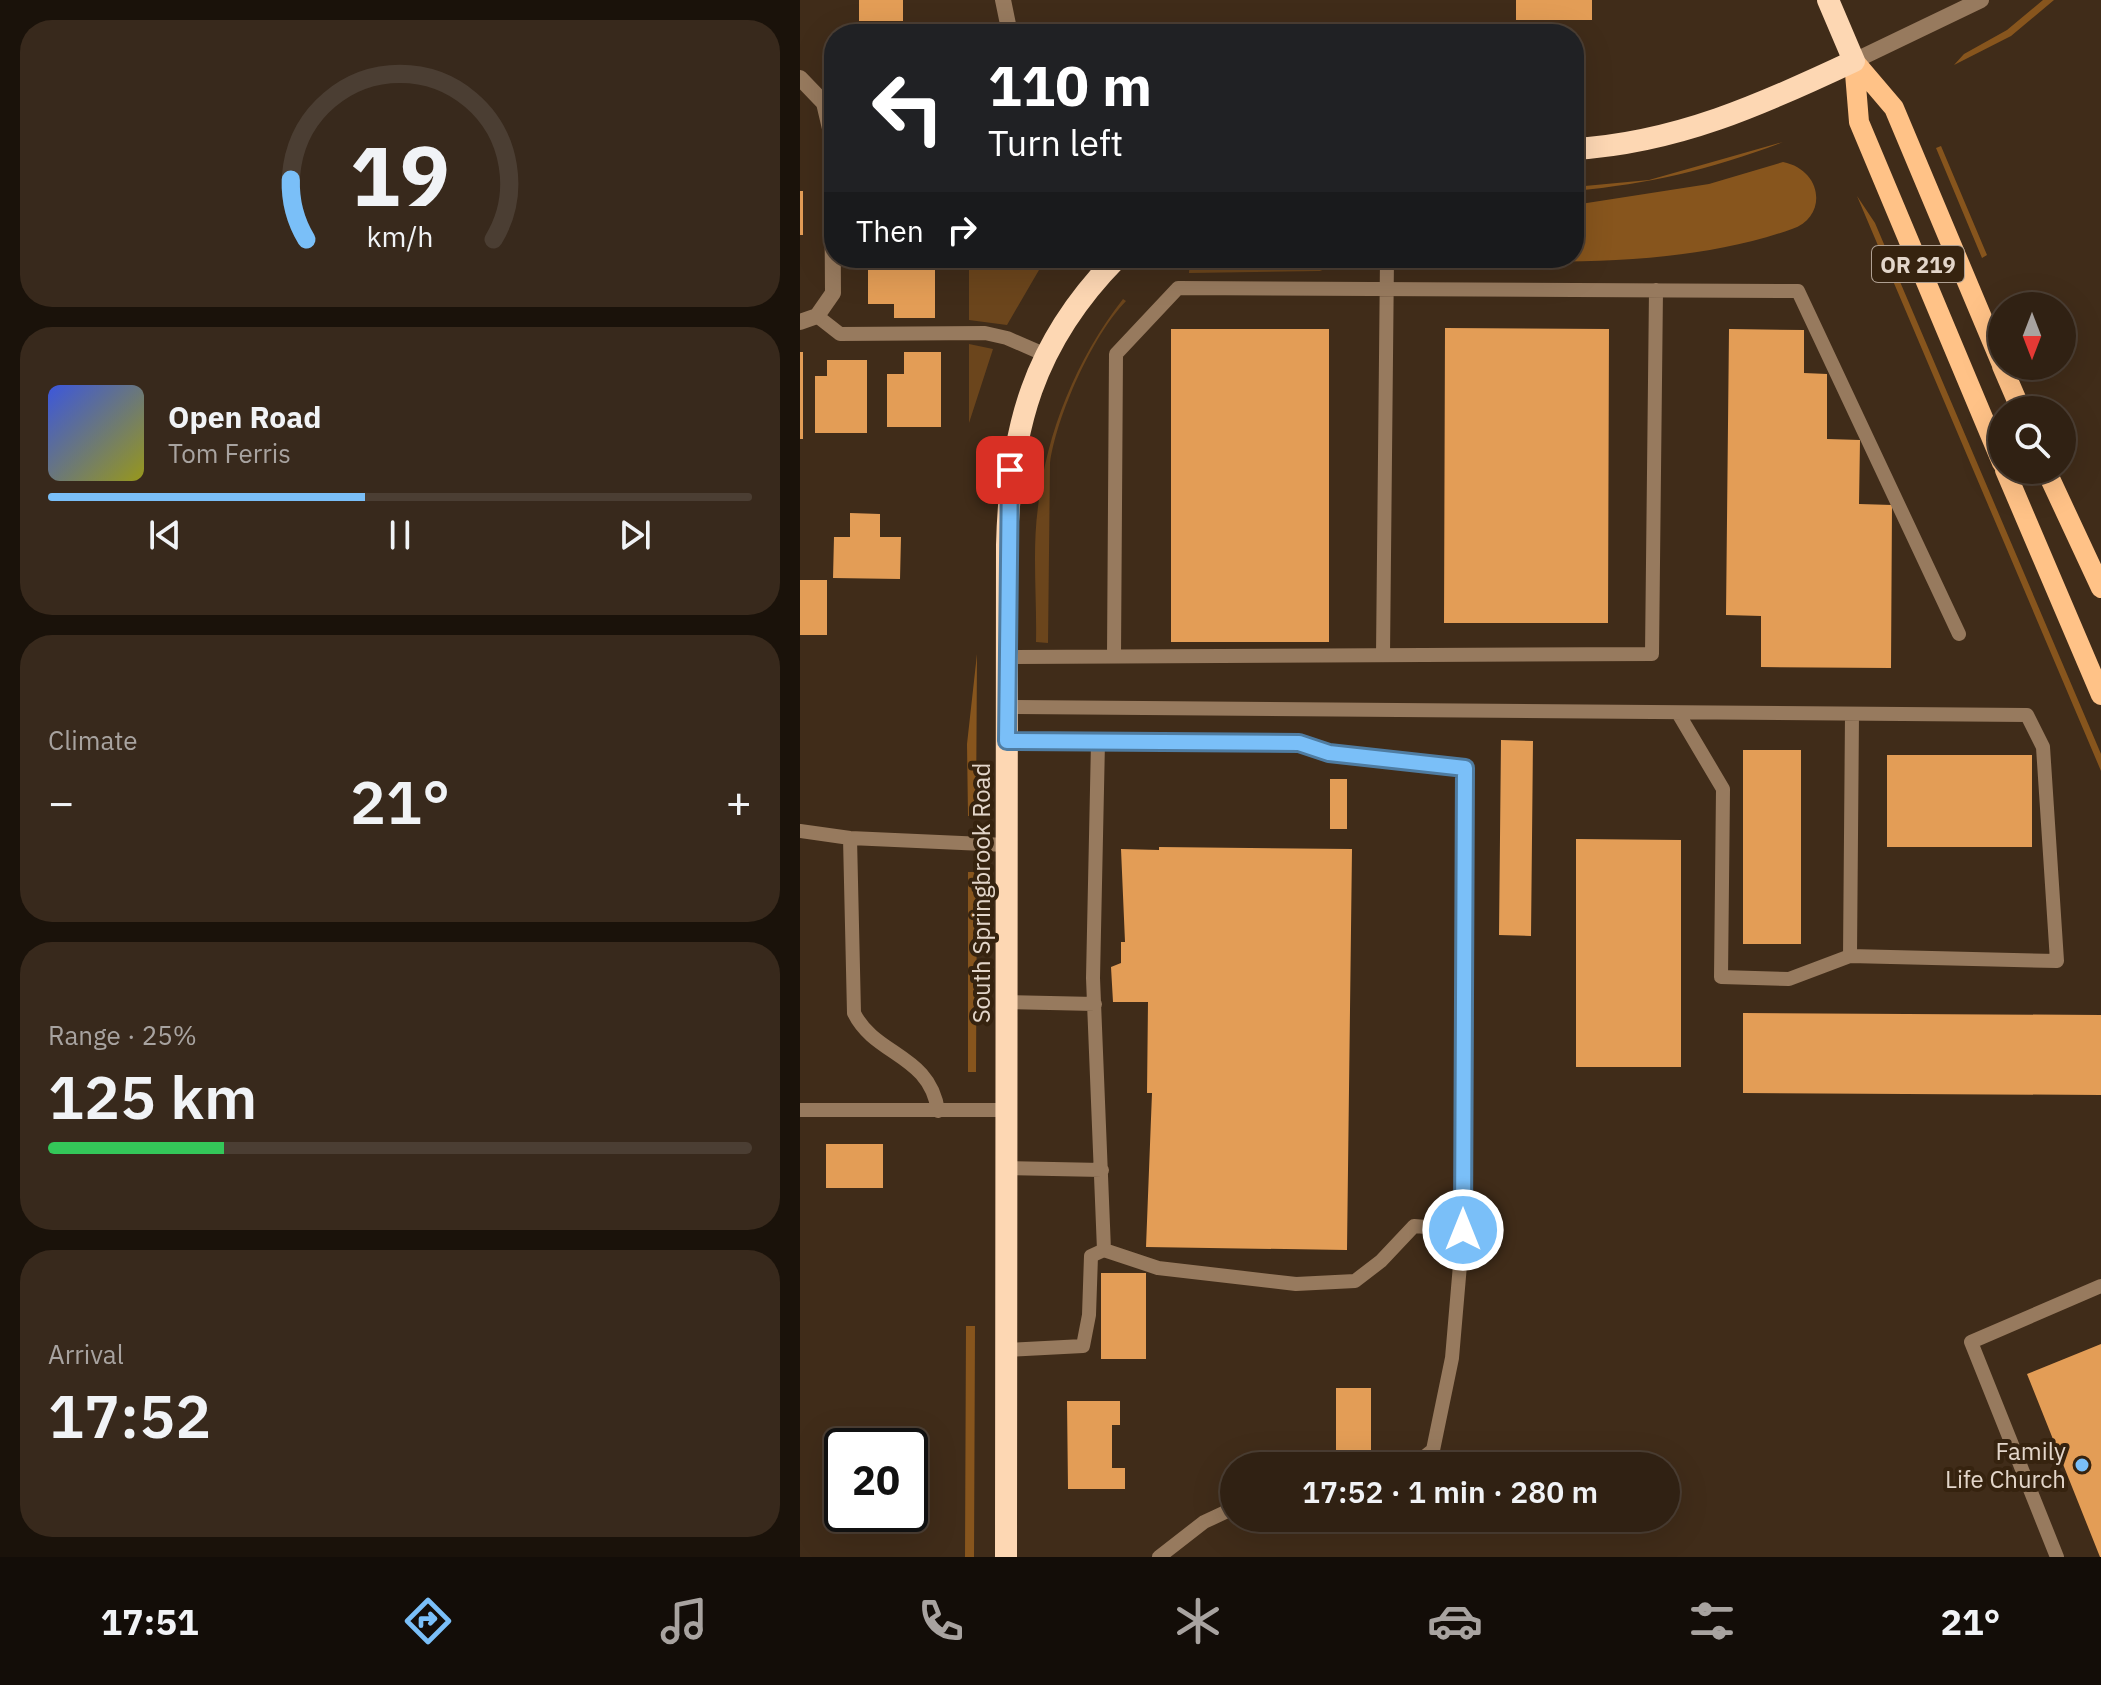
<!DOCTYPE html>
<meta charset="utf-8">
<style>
body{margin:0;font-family:"IBM Plex Sans",sans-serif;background:#38291c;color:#f1f3f6;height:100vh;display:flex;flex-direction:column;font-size:30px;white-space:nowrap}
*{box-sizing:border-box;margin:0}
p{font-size:26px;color:#a8a3a0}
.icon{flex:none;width:44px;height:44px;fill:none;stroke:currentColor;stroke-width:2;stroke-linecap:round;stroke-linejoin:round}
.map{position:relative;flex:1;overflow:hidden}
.sheet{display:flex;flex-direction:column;gap:20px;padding:20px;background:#1a120a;width:800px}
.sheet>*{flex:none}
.banner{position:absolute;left:24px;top:24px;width:760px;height:244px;border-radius:32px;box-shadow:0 8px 32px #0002,0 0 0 2px #4b3e33;background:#202124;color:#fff;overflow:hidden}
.needle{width:52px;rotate:180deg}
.controls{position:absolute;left:1188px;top:292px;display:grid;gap:16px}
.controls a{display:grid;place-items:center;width:88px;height:88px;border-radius:50%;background:#302113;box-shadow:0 8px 32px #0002,0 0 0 2px #4b3e33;font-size:40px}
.speed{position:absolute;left:24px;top:1428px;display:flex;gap:16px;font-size:40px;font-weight:700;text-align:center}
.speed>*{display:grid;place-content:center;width:104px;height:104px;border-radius:50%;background:#302113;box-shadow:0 8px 32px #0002,0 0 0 2px #4b3e33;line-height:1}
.speed .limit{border:4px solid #111;border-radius:12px;background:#fff;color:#111}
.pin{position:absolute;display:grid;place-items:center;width:68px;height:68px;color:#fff;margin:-34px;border-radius:16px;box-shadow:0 4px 12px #0006}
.me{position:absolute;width:88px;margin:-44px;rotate:0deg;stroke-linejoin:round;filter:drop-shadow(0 0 6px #0008)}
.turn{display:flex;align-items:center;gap:28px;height:168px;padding:0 32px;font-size:36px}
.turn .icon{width:104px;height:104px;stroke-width:2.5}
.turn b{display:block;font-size:56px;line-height:68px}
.then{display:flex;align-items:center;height:76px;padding:0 32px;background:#0003;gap:16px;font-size:30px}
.big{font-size:60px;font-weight:600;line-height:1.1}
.sheet .tile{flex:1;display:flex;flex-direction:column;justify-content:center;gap:12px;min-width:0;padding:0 28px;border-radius:32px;background:#38291c}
.sheet .dial{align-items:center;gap:0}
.dial svg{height:208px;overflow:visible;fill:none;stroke:#4b3e33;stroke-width:7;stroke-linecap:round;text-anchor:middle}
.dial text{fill:#f1f3f6;stroke:none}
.song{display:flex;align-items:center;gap:24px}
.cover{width:96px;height:96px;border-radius:12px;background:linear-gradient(135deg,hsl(230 70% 55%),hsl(60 70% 35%))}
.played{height:8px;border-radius:4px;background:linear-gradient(90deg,#7abff8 45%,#4b3e33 45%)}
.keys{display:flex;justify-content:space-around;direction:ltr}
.heat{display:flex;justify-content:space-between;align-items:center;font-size:44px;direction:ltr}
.charge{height:12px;border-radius:6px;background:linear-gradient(90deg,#34c759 25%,#4b3e33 0)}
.trip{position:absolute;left:420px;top:1452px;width:460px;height:80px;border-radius:40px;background:#302113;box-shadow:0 8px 32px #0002,0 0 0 2px #4b3e33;font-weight:600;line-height:80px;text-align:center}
.dock{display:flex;height:128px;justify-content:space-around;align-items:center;background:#130d08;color:#a8a3a0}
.dock .icon{width:56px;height:56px}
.dock .active{color:#7abff8}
.dock b{font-size:36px;color:#f1f3f6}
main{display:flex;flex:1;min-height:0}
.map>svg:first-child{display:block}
</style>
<main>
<section class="sheet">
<div class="tile dial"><svg viewBox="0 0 100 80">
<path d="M14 69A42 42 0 1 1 86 69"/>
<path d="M14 69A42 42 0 0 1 8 46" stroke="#7abff8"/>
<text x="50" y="56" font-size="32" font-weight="700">19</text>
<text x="50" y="72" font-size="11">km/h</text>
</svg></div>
<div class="tile">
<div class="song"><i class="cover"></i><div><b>Open Road</b><p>Tom Ferris</p></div></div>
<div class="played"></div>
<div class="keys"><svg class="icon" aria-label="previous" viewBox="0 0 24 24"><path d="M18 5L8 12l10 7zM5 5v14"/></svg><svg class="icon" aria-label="pause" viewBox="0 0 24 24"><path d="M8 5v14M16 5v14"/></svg><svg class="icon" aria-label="next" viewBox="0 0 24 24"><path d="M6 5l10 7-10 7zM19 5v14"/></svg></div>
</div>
<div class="tile"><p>Climate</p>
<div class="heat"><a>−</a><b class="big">21°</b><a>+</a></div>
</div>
<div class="tile"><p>Range · 25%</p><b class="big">125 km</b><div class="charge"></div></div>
<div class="tile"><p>Arrival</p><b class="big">17:52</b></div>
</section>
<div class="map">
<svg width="1301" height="1557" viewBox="0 0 1301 1557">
<rect width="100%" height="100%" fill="#402c19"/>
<path fill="#6b451c" d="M179,258H246L207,325L169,320V270Z
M535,258L537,264L520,271L389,273L390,258Z
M323,299L326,301C292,336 257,415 250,463L248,643L236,642C237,598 232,551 238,507C247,431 276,360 323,299Z
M169,344L193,349L169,423Z"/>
<path fill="#87551d" d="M1243,0H1254L1211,36L1154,65L1164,54L1207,30Z
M983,142C909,170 852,183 774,191V187L849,180Z
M1141,146L1187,255L1182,258L1136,148Z
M983,162C1023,170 1028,217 992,229C901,261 797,263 702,261C684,261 658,264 642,258H774V205L909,184Z
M1057,196L1075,223L1301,754V771Z
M177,654L176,816H168L167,744Z
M168,872H177L176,1072H168Z
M166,1326H175L174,1557H165Z"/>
<path fill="#e39d56" d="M59,0H103V21H59Z
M716,0H792V20H716Z
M0,191H3V235H0Z
M68,266H135V318H94V304H68Z
M645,328L809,329L808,623H644Z
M371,329H529V642H371Z
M929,329L1004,330V373L1027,374V439L1060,440L1059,504L1092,505L1091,668L961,667V616L926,615Z
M0,352H3V439H0Z
M104,352H141V427H87V374H104Z
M27,360H67V433H15V376H27Z
M50,513L80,514V537H101L100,579L33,578L34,537H50Z
M0,580H27V635H0Z
M701,740L733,741L731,936L699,935Z
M943,750H1001V944H943Z
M1087,755H1232V847H1087Z
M530,779H547V829H530Z
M776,839L881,840V1067H776Z
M359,847L552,849L547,1250L346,1247L352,1093H347L348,1002H313L311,967L321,963V942H325L321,849L359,850Z
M943,1013L1301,1015V1095L943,1093Z
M26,1144H83V1188H26Z
M301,1273H346V1359H301Z
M1301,1344V1557H1300L1227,1374Z
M536,1388H571V1456H536Z
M267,1401H320V1425H312V1468H325V1489H268Z
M657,1518H721V1530H657Z"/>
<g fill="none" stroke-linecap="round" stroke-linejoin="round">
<path stroke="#977a5e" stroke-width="14" d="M17,316L40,334L185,333L207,338L246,355
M583,655L587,258
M314,656L316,354L378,288L998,291L1159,634
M207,657L852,654L856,290
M207,707L1227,715L1243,747L1257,961L1050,956L1052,715
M878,713L923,789L921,977L989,979L1050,956
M207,741L499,743L529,753L665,768L663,1230L652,1358L633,1450L613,1466
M298,742L293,978L304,1250L358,1268L496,1284L555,1281L581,1261L614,1226L663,1230
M0,831L50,838L206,845
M50,838L54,1013C75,1056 130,1054 138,1111
M206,1002L295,1004
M0,1110H206
M206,1168L302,1170
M206,1350L283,1346L289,1315L291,1256L304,1250
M359,1557L404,1522L434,1508
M1257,1557L1171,1342L1301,1286"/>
<path stroke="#977a5e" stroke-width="16" d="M203,0L210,34
M0,78L24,103L32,137L33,293L17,316L0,322"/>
<path stroke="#977a5e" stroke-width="16" d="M1054,61L1181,0"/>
<path stroke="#ffc287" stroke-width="20" d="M1054,61L1059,122L1202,463
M1054,61L1094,108L1202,365
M1202,366L1221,410
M1205,470L1301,695
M1246,470L1301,588"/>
<path stroke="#fdd7b3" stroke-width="22" d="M774,149C876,143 963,104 1054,61L1028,0
M206,1557L207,545C210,429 233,343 317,258"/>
</g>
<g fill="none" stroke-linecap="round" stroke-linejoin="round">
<g stroke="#4f7ca1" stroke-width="20">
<path id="route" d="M210,470L207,741L499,743L529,753L665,768L663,1230"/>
</g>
<use href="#route" stroke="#7abff8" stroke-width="14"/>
</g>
<circle fill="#7abff8" stroke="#36230f" stroke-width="3" cx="1282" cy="1465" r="8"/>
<g text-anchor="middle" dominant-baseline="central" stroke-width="8" stroke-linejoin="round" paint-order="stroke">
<rect fill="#36230f" stroke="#afa092" stroke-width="2" x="1072" y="246" width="92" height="36" rx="6"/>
<g font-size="22" font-weight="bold" fill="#e3d6ca">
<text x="1118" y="264">OR 219</text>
</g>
<g font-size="24" fill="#e3d6ca" stroke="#36230f">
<text transform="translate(181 893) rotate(-90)">South Springbrook Road</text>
</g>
<g font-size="24" fill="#e3d6ca" stroke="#36230f" text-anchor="end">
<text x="1266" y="1451">Family<tspan x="1266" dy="28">Life Church</tspan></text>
</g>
</g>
</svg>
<div class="controls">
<a><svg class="needle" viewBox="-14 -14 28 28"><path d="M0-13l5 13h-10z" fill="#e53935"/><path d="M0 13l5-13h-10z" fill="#a8a3a0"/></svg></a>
<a><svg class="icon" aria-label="search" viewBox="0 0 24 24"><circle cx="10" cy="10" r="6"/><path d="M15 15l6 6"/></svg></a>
</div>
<div class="speed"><div class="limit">20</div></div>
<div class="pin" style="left:210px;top:470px;background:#d93025"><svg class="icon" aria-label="arrive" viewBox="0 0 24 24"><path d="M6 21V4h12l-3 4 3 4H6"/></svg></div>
<svg class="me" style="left:663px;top:1230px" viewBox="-20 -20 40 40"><circle r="17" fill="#7abff8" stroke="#fff" stroke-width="3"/><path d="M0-11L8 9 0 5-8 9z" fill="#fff"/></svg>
<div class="trip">17:52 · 1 min · 280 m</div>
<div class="banner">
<div class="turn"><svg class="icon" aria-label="left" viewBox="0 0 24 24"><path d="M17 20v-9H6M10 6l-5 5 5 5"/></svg><div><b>110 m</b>Turn left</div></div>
<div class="then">Then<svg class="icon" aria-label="right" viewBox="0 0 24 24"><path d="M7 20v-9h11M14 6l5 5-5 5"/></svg></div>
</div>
</div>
</main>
<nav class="dock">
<b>17:51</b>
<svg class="icon active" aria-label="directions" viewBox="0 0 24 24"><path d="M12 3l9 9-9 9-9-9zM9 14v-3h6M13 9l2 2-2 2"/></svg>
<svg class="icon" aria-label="music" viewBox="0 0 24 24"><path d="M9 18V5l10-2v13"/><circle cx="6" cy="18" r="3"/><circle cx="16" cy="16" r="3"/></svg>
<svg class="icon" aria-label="phone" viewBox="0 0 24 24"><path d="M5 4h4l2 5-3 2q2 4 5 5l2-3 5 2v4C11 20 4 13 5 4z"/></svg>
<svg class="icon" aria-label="climate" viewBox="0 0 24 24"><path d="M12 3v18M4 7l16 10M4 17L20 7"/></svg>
<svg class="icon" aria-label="car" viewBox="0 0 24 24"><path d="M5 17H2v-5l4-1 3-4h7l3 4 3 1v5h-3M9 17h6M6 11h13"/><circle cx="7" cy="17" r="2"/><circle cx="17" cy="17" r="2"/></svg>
<svg class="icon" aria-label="filters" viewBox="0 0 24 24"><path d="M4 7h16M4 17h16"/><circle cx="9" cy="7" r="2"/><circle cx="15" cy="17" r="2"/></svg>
<b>21°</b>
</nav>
